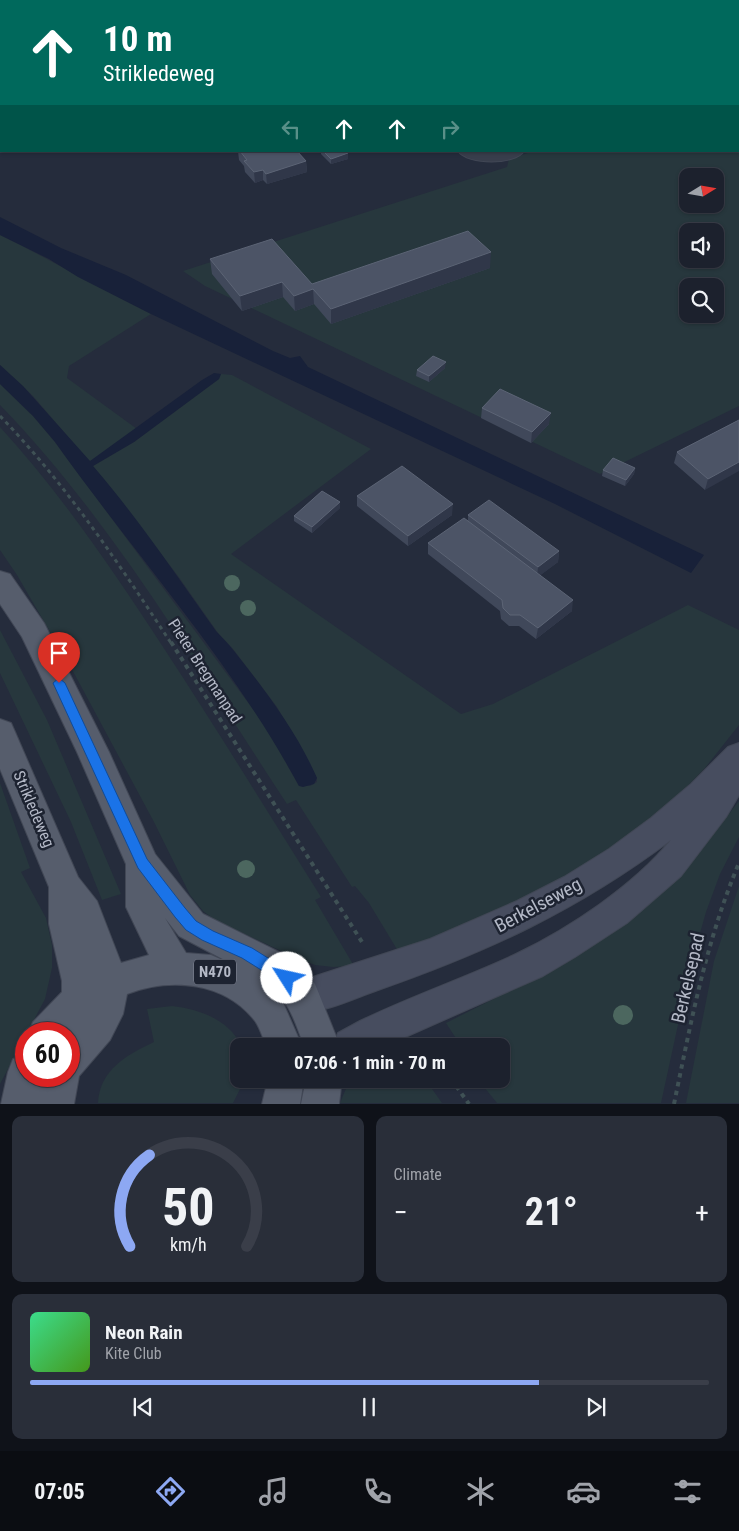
<!DOCTYPE html>
<meta charset="utf-8">
<style>
body{margin:0;font-family:"Roboto Condensed",sans-serif;background:#292e39;color:#f1f3f6;height:100vh;display:flex;flex-direction:column;font-size:19px;white-space:nowrap}
*{box-sizing:border-box;margin:0}
p{font-size:16px;color:#a0a3aa}
.icon{flex:none;width:28px;height:28px;fill:none;stroke:currentColor;stroke-width:2;stroke-linecap:round;stroke-linejoin:round}
.map{position:relative;height:1104px;overflow:hidden}
.drawer{display:flex;flex-direction:column;gap:12px;padding:12px;background:#0f1219;flex:1}
.drawer>*{flex:none}
.banner{position:absolute;left:0px;top:0px;width:740px;height:152px;box-shadow:0 1px 4px #0004,0 0 0 1px #3a3e49;background:#00695c;color:#fff;overflow:hidden}
.needle{width:32px;rotate:79deg}
.fabs{position:absolute;left:679px;top:168px;display:grid;gap:10px}
.fabs a{display:grid;place-items:center;width:45px;height:45px;border-radius:10px;background:#1c212d;box-shadow:0 1px 4px #0004,0 0 0 1px #3a3e49;font-size:25px}
.speed{position:absolute;left:15px;top:1022px;display:flex;gap:10px;font-size:25px;font-weight:700;text-align:center}
.speed>*{display:grid;place-content:center;width:65px;height:65px;border-radius:50%;background:#1c212d;box-shadow:0 1px 4px #0004,0 0 0 1px #3a3e49;line-height:1}
.speed .limit{border:8px solid #d22;background:#fff;color:#111}
.pin{position:absolute;display:grid;place-items:center;width:42px;height:42px;color:#fff;margin:-51px -21px;border-radius:50% 50% 50% 0;rotate:-45deg;box-shadow:0 0 5px #0007}
.pin .icon{rotate:45deg}
.me{position:absolute;width:55px;margin:-28px;rotate:305deg;stroke-linejoin:round;filter:drop-shadow(0 0 4px #0008)}
.turn{display:flex;align-items:center;gap:18px;height:105px;padding:0 20px;font-size:22px}
.turn .icon{width:65px;height:65px;stroke-width:2.5}
.turn b{display:block;font-size:35px;line-height:42px}
.lanes{display:flex;align-items:center;height:48px;padding:0 20px;background:#0003;justify-content:center;gap:25px;direction:ltr}
.lanes .off{opacity:.35}
.big{font-size:38px;font-weight:700;line-height:1.1}
.drawer .tile{flex:1;display:flex;flex-direction:column;justify-content:center;gap:8px;min-width:0;padding:0 18px;border-radius:10px;background:#292e39}
.drawer .dial{align-items:center;gap:0}
.dial svg{height:130px;overflow:visible;fill:none;stroke:#3a3e49;stroke-width:7;stroke-linecap:round;text-anchor:middle}
.dial text{fill:#f1f3f6;stroke:none}
.song{display:flex;align-items:center;gap:15px}
.cover{width:60px;height:60px;border-radius:8px;background:linear-gradient(135deg,hsl(150 70% 55%),hsl(100 70% 35%))}
.played{height:5px;border-radius:2px;background:linear-gradient(90deg,#8da8f3 75%,#3a3e49 75%)}
.keys{display:flex;justify-content:space-around;direction:ltr}
.heat{display:flex;justify-content:space-between;align-items:center;font-size:28px;direction:ltr}
.drawer .tiles{flex:1;display:grid;gap:12px;grid-template-columns:1fr 1fr}
.tile:last-child{grid-column:span 2}
.trip{position:absolute;left:230px;top:1038px;width:280px;height:50px;border-radius:10px;background:#1c212d;box-shadow:0 1px 4px #0004,0 0 0 1px #3a3e49;font-weight:700;line-height:50px;text-align:center}
.tab-bar{display:flex;height:80px;justify-content:space-around;align-items:center;background:#0b0d12;color:#a0a3aa}
.tab-bar .icon{width:35px;height:35px}
.tab-bar .selected{color:#8da8f3}
.tab-bar b{font-size:22px;color:#f1f3f6}
.map>svg:first-child{display:block}
</style>
<div class="map">
<svg width="739" height="1104" viewBox="0 0 739 1104">
<rect width="100%" height="100%" fill="#252c3c"/>
<path fill="#27373d" fill-rule="evenodd" d="M0,0H505L1,1L0,140Z
M527,0H739V71V1H523Z
M739,86V406L600,474L205,286L183,271L507,167L509,159L534,151H739ZM688,176H715V204H688ZM688,231H715V259H688ZM688,286H715V314H688Z
M0,235C51,260 100,288 151,314L69,366L67,378L137,429L93,460L90,461L86,458L33,396L0,365Z
M221,374L232,375L371,449L231,554L461,714L493,704L688,605L739,630V725L705,768L666,808L626,843L497,918L398,951L369,903L355,886L352,887L296,800L287,804C196,666 115,524 0,405V384L33,416L55,442L264,724L299,786H310L317,782V778L277,707L233,649L218,633L178,576L93,466L134,442L219,379Z
M0,427C63,496 114,572 165,650C218,731 269,814 321,897L315,900L354,966L333,967L315,965L294,957L215,920L203,911L190,895L154,822L75,675L17,575L0,550Z
M0,630L47,720L121,894L102,900L71,822L0,673Z
M0,783L30,868L21,872L46,918L52,945V968L45,999L0,1084Z
M739,801V837L720,874L706,912L691,965L661,1103H497L480,1082L481,1079H501V1046H461L446,1023L515,988L702,848Z
M739,886V1103H686L714,961Z
M172,1006C199,1009 230,1020 241,1046H239V1079H244V1081L233,1103H98C100,1069 127,1055 154,1042L147,1009Z
M350,1079H425L442,1103H340Z"/>
<path fill="#182139" d="M0,0H180L1,1L0,70Z
M0,217L61,248L126,275L273,351L290,358L300,356L308,367L704,555L691,573L555,504L151,314L78,277L49,259L0,235Z
M0,365L23,386L90,461L202,380L214,373L221,374L219,379L134,442L93,466C138,518 176,575 216,631C222,638 229,644 234,651C265,690 297,732 317,778L314,784L303,787L299,786C232,662 136,556 55,442L33,416L0,384Z"/>
<g fill="none" stroke-linecap="round" stroke-linejoin="round">
<g stroke="#414755" stroke-width="2">
<path id="street" d="M458,151H524C515,165 468,165 458,151Z"/>
</g>
<g stroke="#414755" stroke-width="2">
<path id="secondary" d="M739,743V795L726,817L681,876L627,923L575,957L543,976L385,1046H333L338,1033L360,1021C411,996 465,978 516,954C570,928 633,886 671,840C578,910 487,952 378,990C355,998 329,1011 305,1012C300,1013 295,1010 291,1008L285,996L291,984L430,939L517,901L564,877L609,849L651,818L691,784L728,747Z"/>
</g>
<g stroke="#414755" stroke-width="2">
<path id="primary" d="M0,571L10,574L44,623L109,752L155,854L203,914L281,953L299,966L315,984L340,1046H304C294,1019 289,1000 265,982L281,998L302,1046H266C263,1038 260,1028 255,1021C225,982 171,977 127,994L123,1014L110,1040L79,1076L74,1104H1L8,1072L13,1059L26,1054V1076H69V1034H28L33,1022L62,992V981L49,924V887L0,769V719L11,723L15,732L78,877L97,901L121,963L149,955L126,907V864L77,752L22,637L0,604ZM165,918L179,936L234,965L211,955L186,953Z
M268,1079H304L300,1104H262Z
M306,1079H342L339,1104H301Z"/>
</g>
<path stroke="#3f5155" stroke-width="2.5" stroke-dasharray="2.5 2.5" stroke-linecap="butt" d="M242,1L245,0"/>
<path stroke="#3f5155" stroke-width="3" stroke-dasharray="4 4" stroke-linecap="butt" d="M0,416C66,484 119,564 171,643"/>
<path stroke="#3f5155" stroke-width="4" stroke-dasharray="4.5 4.5" stroke-linecap="butt" d="M171,642L362,942
M451,1079L469,1104
M674,1104C691,1022 706,941 739,863"/>
<use href="#street" fill="#383e4c" fill-rule="evenodd"/>
<use href="#secondary" fill="#474d5f" fill-rule="evenodd"/>
<use href="#primary" fill="#565d6c" fill-rule="evenodd"/>
</g>
<g fill="#4c675f">
<circle cx="232" cy="583" r="8"/>
<circle cx="248" cy="608" r="8"/>
<circle cx="246" cy="869" r="9"/>
<circle cx="623" cy="1015" r="10"/>
</g>
<path fill="#40485a" d="M238,151H267L306,161L307,172L267,184L263,180L255,183L245,172L244,166L239,160Z
M321,151H346L348,153V159L331,164L321,154Z
M210,259L312,284L490,268L331,324L314,304L295,311L283,297L242,311L212,274Z
M445,368L429,382L416,376L417,370Z
M482,408L549,424L531,443L481,418Z
M739,420L705,490L674,463L677,452Z
M635,468L634,474L625,486L602,476L603,470Z
M357,496L452,515L408,546L357,506Z
M340,508L312,533L294,521V516Z
M468,515L559,551L558,562L540,575L572,611L536,639L519,626H509L501,619L500,611L428,554V543L468,521Z"/>
<path fill="#303749" d="M348,153V159L331,164V159Z
M306,161L307,172L267,184L266,174Z
M263,170V180L255,183L254,172Z
M491,252L490,268L331,324V309Z
M282,282L283,297L242,311L240,296Z
M313,289L314,304L295,311L294,296Z
M446,362L445,368L429,382V376Z
M551,413L549,424L531,443L532,432Z
M739,462V471L705,490L708,479Z
M635,468L634,474L625,486L626,480Z
M340,502V508L312,533V527Z
M453,504L452,515L408,546V536Z
M559,551L558,562L537,578L538,567Z
M573,600L572,611L536,639L538,628Z"/>
<path fill="#4c5466" stroke="#5c6475" d="M240,151H297L306,161L266,174L263,170L254,172L244,161L247,160Z
M323,151H346L348,153L331,159Z
M468,231L491,252L331,309L313,289L294,296L282,282L240,296L210,259L272,239L312,284Z
M433,356L446,362L429,376L417,370Z
M500,389L551,413L532,432L482,408Z
M739,420V462L708,479L677,452Z
M613,458L635,468L626,480L603,470Z
M402,466L453,504L408,536L357,496Z
M322,491L340,502L312,527L294,516Z
M489,500L559,551L538,567L468,515Z
M464,518L573,600L538,628L520,615H510L503,608L502,600L428,543Z"/>
<path fill="#1a73e8" stroke="#114b97" d="M59,678L65,683L147,859L185,908L196,921L213,931L252,948L292,973L295,978L292,983L287,985L282,983L242,958L202,940L186,930L175,917L138,868L53,683Z"/>
<g text-anchor="middle" dominant-baseline="central" stroke-width="5" stroke-linejoin="round" paint-order="stroke">
<rect fill="#1d2331" stroke="#878c9a" stroke-width="1" x="194" y="959.5" width="42" height="25" rx="4"/>
<g font-size="15" font-weight="bold" fill="#b4b9c7">
<text x="215" y="972">N470</text>
</g>
<g font-size="16" fill="#b4b9c7" stroke="#1d2331">
<text transform="translate(205 671) rotate(57)">Pieter Bregmanpad</text>
<text transform="translate(34 809) rotate(67)">Strikledeweg</text>
</g>
<g font-size="19" fill="#b4b9c7" stroke="#1d2331">
<text transform="translate(538 905) rotate(-28)">Berkelseweg</text>
<text transform="translate(688 978) rotate(-77)">Berkelsepad</text>
</g>
</g>
</svg>
<div class="fabs">
<a><svg class="needle" viewBox="-14 -14 28 28"><path d="M0-13l5 13h-10z" fill="#e53935"/><path d="M0 13l5-13h-10z" fill="#a0a3aa"/></svg></a>
<a><svg class="icon" aria-label="sound" viewBox="0 0 24 24"><path d="M4 9h4l5-4v14l-5-4H4zM17 9q2 3 0 6"/></svg></a>
<a><svg class="icon" aria-label="search" viewBox="0 0 24 24"><circle cx="10" cy="10" r="6"/><path d="M15 15l6 6"/></svg></a>
</div>
<div class="speed"><div class="limit">60</div></div>
<div class="pin" style="left:59px;top:683px;background:#d93025"><svg class="icon" aria-label="arrive" viewBox="0 0 24 24"><path d="M6 21V4h12l-3 4 3 4H6"/></svg></div>
<svg class="me" style="left:287px;top:978px" viewBox="-20 -20 40 40"><circle r="19" fill="#fff"/><path d="M0-13L10 11 0 6-10 11z" fill="#1a73e8"/></svg>
<div class="trip">07:06 · 1 min · 70 m</div>
<div class="banner">
<div class="turn"><svg class="icon" aria-label="ahead" viewBox="0 0 24 24"><path d="M12 20V5M6 11l6-6 6 6"/></svg><div><b>10 m</b>Strikledeweg</div></div>
<div class="lanes"><svg class="icon off" aria-label="left" viewBox="0 0 24 24"><path d="M17 20v-9H6M10 6l-5 5 5 5"/></svg><svg class="icon" aria-label="ahead" viewBox="0 0 24 24"><path d="M12 20V5M6 11l6-6 6 6"/></svg><svg class="icon" aria-label="ahead" viewBox="0 0 24 24"><path d="M12 20V5M6 11l6-6 6 6"/></svg><svg class="icon off" aria-label="right" viewBox="0 0 24 24"><path d="M7 20v-9h11M14 6l5 5-5 5"/></svg></div>
</div>
</div>
<section class="drawer">
<div class="tiles">
<div class="tile dial"><svg viewBox="0 0 100 80">
<path d="M14 69A42 42 0 1 1 86 69"/>
<path d="M14 69A42 42 0 0 1 26 13" stroke="#8da8f3"/>
<text x="50" y="56" font-size="32" font-weight="700">50</text>
<text x="50" y="72" font-size="11">km/h</text>
</svg></div>
<div class="tile"><p>Climate</p>
<div class="heat"><a>−</a><b class="big">21°</b><a>+</a></div>
</div>
<div class="tile">
<div class="song"><i class="cover"></i><div><b>Neon Rain</b><p>Kite Club</p></div></div>
<div class="played"></div>
<div class="keys"><svg class="icon" aria-label="previous" viewBox="0 0 24 24"><path d="M18 5L8 12l10 7zM5 5v14"/></svg><svg class="icon" aria-label="pause" viewBox="0 0 24 24"><path d="M8 5v14M16 5v14"/></svg><svg class="icon" aria-label="next" viewBox="0 0 24 24"><path d="M6 5l10 7-10 7zM19 5v14"/></svg></div>
</div>
</div>
</section>
<nav class="tab-bar">
<b>07:05</b>
<svg class="icon selected" aria-label="directions" viewBox="0 0 24 24"><path d="M12 3l9 9-9 9-9-9zM9 14v-3h6M13 9l2 2-2 2"/></svg>
<svg class="icon" aria-label="music" viewBox="0 0 24 24"><path d="M9 18V5l10-2v13"/><circle cx="6" cy="18" r="3"/><circle cx="16" cy="16" r="3"/></svg>
<svg class="icon" aria-label="phone" viewBox="0 0 24 24"><path d="M5 4h4l2 5-3 2q2 4 5 5l2-3 5 2v4C11 20 4 13 5 4z"/></svg>
<svg class="icon" aria-label="climate" viewBox="0 0 24 24"><path d="M12 3v18M4 7l16 10M4 17L20 7"/></svg>
<svg class="icon" aria-label="car" viewBox="0 0 24 24"><path d="M5 17H2v-5l4-1 3-4h7l3 4 3 1v5h-3M9 17h6M6 11h13"/><circle cx="7" cy="17" r="2"/><circle cx="17" cy="17" r="2"/></svg>
<svg class="icon" aria-label="filters" viewBox="0 0 24 24"><path d="M4 7h16M4 17h16"/><circle cx="9" cy="7" r="2"/><circle cx="15" cy="17" r="2"/></svg>
</nav>
